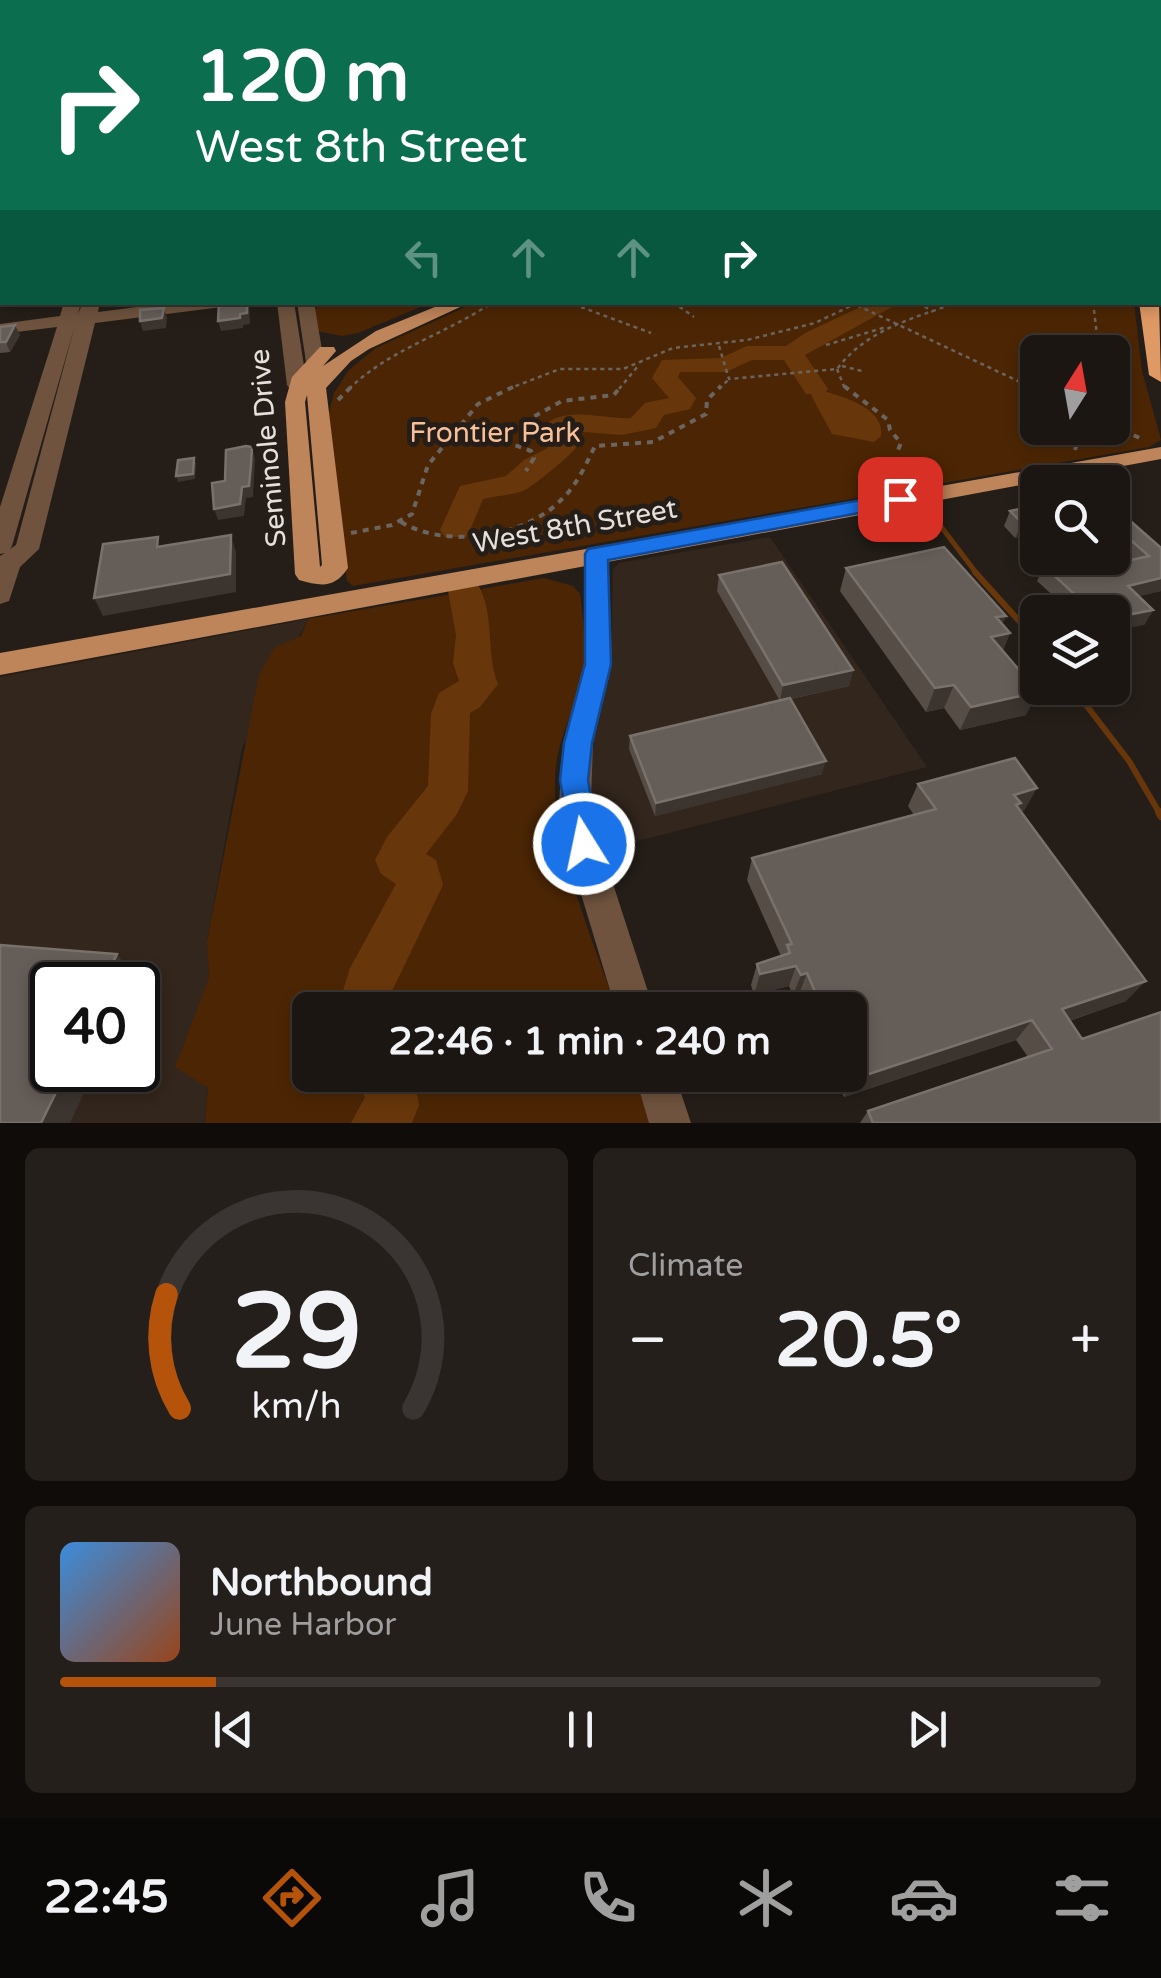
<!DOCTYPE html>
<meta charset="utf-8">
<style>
body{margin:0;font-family:"Varela Round",sans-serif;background:#251f1b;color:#f1f3f6;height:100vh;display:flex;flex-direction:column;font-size:38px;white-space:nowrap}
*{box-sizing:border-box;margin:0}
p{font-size:32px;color:#a09f9f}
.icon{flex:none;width:55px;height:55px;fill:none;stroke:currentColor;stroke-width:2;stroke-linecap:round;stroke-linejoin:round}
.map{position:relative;height:1123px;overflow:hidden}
.sheet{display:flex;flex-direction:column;gap:25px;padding:25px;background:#0f0c0a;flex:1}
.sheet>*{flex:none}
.hud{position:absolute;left:0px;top:0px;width:1162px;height:305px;box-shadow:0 5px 15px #0003,0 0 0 2px #3a3532;background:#0b6e4f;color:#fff;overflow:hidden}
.needle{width:65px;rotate:11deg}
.fabs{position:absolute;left:1020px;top:335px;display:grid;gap:20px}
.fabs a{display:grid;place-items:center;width:110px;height:110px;border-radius:15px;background:#1c1612;box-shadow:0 5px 15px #0003,0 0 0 2px #3a3532;font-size:50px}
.speed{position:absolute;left:30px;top:962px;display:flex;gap:20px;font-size:50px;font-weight:700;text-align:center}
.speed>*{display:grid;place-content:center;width:130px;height:130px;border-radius:50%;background:#1c1612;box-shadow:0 5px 15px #0003,0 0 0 2px #3a3532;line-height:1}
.speed .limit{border:5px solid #111;border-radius:15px;background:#fff;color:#111}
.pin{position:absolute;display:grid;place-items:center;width:85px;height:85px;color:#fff;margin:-42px;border-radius:20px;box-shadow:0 5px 15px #0006}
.me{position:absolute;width:110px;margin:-55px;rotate:350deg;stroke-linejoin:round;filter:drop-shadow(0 0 8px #0008)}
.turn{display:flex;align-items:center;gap:35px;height:210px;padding:0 30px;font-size:45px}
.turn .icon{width:130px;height:130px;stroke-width:2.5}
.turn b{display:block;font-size:70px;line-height:85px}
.lanes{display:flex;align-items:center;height:95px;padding:0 30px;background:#0003;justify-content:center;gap:50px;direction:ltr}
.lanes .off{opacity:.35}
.big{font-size:75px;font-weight:700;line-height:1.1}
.sheet .tile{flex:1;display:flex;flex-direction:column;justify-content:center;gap:15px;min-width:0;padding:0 35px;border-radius:15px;background:#251f1b}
.sheet .dial{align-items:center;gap:0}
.dial svg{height:260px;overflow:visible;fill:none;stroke:#3a3532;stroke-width:7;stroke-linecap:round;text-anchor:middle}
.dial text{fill:#f1f3f6;stroke:none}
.song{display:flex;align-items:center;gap:30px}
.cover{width:120px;height:120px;border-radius:15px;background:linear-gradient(135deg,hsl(210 70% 55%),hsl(20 70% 35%))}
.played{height:10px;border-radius:5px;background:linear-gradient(90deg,#b45309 15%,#3a3532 15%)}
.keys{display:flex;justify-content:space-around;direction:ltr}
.heat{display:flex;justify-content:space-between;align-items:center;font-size:55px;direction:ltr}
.sheet .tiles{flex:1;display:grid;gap:25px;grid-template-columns:1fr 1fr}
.tile:last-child{grid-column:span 2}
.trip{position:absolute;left:292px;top:992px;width:575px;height:100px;border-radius:15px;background:#1c1612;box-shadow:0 5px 15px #0003,0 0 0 2px #3a3532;font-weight:700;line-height:100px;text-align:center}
.dock{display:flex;height:160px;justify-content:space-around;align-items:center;background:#0b0907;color:#a09f9f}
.dock .icon{width:70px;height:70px}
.dock .on{color:#b45309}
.dock b{font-size:45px;color:#f1f3f6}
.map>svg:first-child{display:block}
</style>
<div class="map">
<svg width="1161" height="1123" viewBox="0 0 1161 1123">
<rect width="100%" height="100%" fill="#251e18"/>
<path fill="#33261c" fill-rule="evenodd" d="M770,537L927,767L602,850L589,785L594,735L611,665L613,569L619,563Z
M308,619L242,748L207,941L209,977L175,1067L208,1087L205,1123H0V677ZM52,985H138V1070H52Z"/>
<path fill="#4c2604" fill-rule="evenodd" d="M324,303H430L358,333L342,336L317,331L314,310Z
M474,303H1134L1142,371L1161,440L1149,447L353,586L347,581L327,421L334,393L349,370L376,348ZM1038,352H1112V428H1038Z
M544,578L573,586L580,594C584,622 588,659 580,686C573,713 559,738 556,766C547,834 595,945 617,1010H310V1075H640L657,1123H205L208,1088L175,1067L209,977L207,941L259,675L274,648L301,636L308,619Z"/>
<path fill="#67370b" d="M815,389C839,395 885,407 881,436L874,442L832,434L811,395Z"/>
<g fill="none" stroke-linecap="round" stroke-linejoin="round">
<path stroke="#67370b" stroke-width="5" d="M930,512L977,574"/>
<path stroke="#67370b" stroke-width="6" d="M975,572L1038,642
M1073,688L1129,761L1160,814"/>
<path stroke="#67370b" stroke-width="8" d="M1159,812L1161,816"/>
<path fill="#67370b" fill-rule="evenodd" d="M1160,209H1161V221H1160Z
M871,302H901L805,355L828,389L824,394H806L784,360H752L726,372H680L678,377L696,398L690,409L664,415L656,428L622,435L571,431L576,447C574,453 533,486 525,490C514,495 496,496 483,499L467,537H445L440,530L460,486L506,476L524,460L548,448L540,430C562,403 602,420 631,418L645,403L669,398L652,378L662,360L721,358L747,346H786L805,333Z
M465,579L477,583C496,614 485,652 498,684L480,707L470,713L468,791L457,814L426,854L436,860L443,885L392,991L387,1010H337L350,968L396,884L381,874L375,860L387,837L428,786L431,714L439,693L459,681L453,663L456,635L448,591L453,583Z
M353,1075H414L419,1105L412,1123H351L365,1097Z"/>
<path stroke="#6b6560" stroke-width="2.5" stroke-dasharray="4 4" stroke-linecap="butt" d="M673,302L694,317
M713,302L718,305
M850,302L1035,389
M918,302L933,312
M1093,302L1099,352
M581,307L651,333
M826,345L886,327
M719,346L729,379L837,369C867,329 914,318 959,302
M842,366L862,371
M837,369L845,389
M349,389C388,350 448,333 493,302
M508,389L560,369H623L673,348L747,340L815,323L859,302
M619,389L638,366
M719,389L729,379"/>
<path stroke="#6b6560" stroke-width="4" stroke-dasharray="6 6" stroke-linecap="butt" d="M844,386L888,420L890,430L901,443L898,450
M1030,386L1038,390
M338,400L352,386
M524,422L562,401L614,395L621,386
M1112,425L1144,440
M493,437L531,451L534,458L526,471
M1075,450L1080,434L1088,428
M401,522C446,549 525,538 562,499C577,485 586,464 595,446L653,442L706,414L707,400L721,386
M351,533L392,525L412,514L428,465L478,404L515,386"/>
<path fill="#6f533e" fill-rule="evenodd" d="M0,139L2,140V146L0,147Z
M64,302H81L78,314L83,302H100L98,312L176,302H230L222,307L95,323L39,549L20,567L9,601L0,604V556L5,553L0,554V507L57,327L0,334V324L60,316ZM75,325L16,545L10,549L12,546Z
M277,302H294L307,385L304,389H290L287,385Z
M297,302H314L324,362L322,366L315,368L306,362Z
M596,546L608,554L612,664L593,743L591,803L600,844L654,1010H616L566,844L559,803L563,743L584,664V554Z
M635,1075H675L691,1123H649Z"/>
<path fill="#bf855a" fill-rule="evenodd" d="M1160,142H1161V150H1160Z
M447,302H471L369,349L351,361L326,388L348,568C334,589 321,586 299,580L295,574L285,402L292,377L320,347H334L336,351L323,366L376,331ZM307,395L322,565L320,567L305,402Z
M1161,447V459L0,675V653Z"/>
<path fill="#df9964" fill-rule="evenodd" d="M1161,215V227H1160V215Z
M1139,302H1159L1161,382L1149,375Z"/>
</g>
<path fill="#564d47" d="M0,327L20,335L10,352L0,353Z
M1038,505V552L1022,537L1015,538L1004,526L1010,511Z
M1112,521L1161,548V591L1139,596L1153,610L1144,625L1112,612H1071L1037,581L1040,575L1034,570L1040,558H1100L1109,565L1129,561L1112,546Z
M846,568L1002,624L1010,633L1003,650L1026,715L960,730L944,708L926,712L840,591Z
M719,575L853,670L849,686L791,699L822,774L655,816L629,749L630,736L780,701L717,591Z
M918,784L1024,811H1021L1126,1001L1069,1021L1082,1039L1161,1123H860L868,1111L1028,1057L1016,1040L844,1097L834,1075H850V1010H806L799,994L793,995L789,986L754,995L751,985L757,964L781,956L747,880L752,858L914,815L908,806Z
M133,975L52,1070H106L104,1077L92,1076L0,1123Z"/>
<path fill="#3c342e" d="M247,302H249L250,324L243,325V328L221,331L218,321L240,314Z
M164,308L167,318L166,328L143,331L140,321Z
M15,325L20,335L10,352L6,342Z
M252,447L255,459L253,497L246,498L244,516L218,520L214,509L242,487Z
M194,458L196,464L195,479L178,482L176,476Z
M1028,522L1022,537L1015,538L1022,523Z
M231,535L236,552V592L103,616L94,598Z
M1161,578V591L1119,601L1128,586Z
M1153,610L1144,625L1112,631V618Z
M1006,616L997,636L1010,633L1000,657L981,661L996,617Z
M853,670L849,686L780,701L783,685Z
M954,685L944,708L926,712L935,688Z
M1038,692L1026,715L960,730L971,707Z
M826,761L822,774L655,816L656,803Z
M1037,788L1024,811L1015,813L1014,795Z
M117,954L133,975L128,985H102Z
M796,966L789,986L754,995L760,974Z
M807,973L799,994L793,995L801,975Z
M1146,981L1126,1001L1044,1029L1062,1009Z
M1032,1020L1016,1040L844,1097L854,1079Z
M67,1070H86L92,1076L70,1123H41Z
M97,1070H106L104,1077Z"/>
<path fill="#655d57" stroke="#79716c" stroke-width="2.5" d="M219,302H247V313L240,314V318L218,321Z
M164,308L162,318L140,321V310Z
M15,325L6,342H0V327Z
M246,446L252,447L251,464L249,486L242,487L240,504L214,509L212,483L225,481L226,450Z
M194,458L193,474L176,476L178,460Z
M1038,505V531L1028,522L1022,523L1010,511Z
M1127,518L1161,548V578L1128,586L1153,610L1112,618V612H1088L1079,603L1083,602L1044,566L1051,565L1044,558H1100L1109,565L1149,556L1112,524V521Z
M231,535L230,574L94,598L103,544L158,537L157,547Z
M944,547L1006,616L996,617L1010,633L991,637L1038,692L971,707L954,685L935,688L846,568Z
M782,562L853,670L783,685L719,575Z
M790,698L826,761L656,803L630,736Z
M1015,758L1037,788L1014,795L1021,803L1016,805L1146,981L1062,1009L1082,1039L1161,1012V1123H873L868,1111L1052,1049L1032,1020L854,1079L850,1070V1010H823L807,973L801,975L796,966L760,974L757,964L790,953L787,945L792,944L752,858L936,809L918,784Z
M0,945L117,954L102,985H52V1070H67L41,1123H0Z"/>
<linearGradient id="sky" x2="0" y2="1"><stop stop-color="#14100d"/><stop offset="0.46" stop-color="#404148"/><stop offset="1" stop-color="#404148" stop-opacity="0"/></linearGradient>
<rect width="1161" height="290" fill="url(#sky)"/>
<path fill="#1a73e8" stroke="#114b97" stroke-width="2.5" d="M900,493L907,495L910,499L907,504L608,560L611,664L592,743L588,780L599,844L594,854L584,858L573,854L560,780L564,743L585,664V554L588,549Z"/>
<g text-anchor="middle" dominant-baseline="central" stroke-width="10" stroke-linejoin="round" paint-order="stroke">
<g font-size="28" fill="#f8c098" stroke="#251e18">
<text x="495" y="433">Frontier Park</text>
</g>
<g font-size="28" fill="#e5e0dc" stroke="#251e18">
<text transform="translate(268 448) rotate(-95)">Seminole Drive</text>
<text transform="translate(575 526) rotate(-10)">West 8th Street</text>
</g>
</g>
</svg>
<div class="fabs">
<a><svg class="needle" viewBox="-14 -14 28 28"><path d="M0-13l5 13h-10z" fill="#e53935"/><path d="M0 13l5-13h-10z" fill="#a09f9f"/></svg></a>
<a><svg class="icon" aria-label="search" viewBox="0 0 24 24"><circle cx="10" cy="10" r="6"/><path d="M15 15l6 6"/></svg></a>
<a><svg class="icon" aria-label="layers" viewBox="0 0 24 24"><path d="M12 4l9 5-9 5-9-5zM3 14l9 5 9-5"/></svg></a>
</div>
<div class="speed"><div class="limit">40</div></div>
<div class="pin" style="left:900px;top:499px;background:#d93025"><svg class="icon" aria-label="arrive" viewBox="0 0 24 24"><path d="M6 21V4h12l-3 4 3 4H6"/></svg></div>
<svg class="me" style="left:584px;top:844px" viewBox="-20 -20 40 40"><circle r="17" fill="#1a73e8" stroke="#fff" stroke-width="3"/><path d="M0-11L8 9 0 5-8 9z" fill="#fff"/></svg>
<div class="trip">22:46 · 1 min · 240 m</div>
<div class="hud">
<div class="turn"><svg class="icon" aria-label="right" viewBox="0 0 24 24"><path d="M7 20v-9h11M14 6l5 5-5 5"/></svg><div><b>120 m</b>West 8th Street</div></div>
<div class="lanes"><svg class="icon off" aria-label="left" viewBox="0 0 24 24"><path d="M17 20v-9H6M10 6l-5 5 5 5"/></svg><svg class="icon off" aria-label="ahead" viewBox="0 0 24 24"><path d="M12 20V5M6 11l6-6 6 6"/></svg><svg class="icon off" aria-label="ahead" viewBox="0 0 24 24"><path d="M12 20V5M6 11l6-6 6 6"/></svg><svg class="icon" aria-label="right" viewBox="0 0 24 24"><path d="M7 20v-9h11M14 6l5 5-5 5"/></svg></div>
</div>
</div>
<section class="sheet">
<div class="tiles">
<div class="tile dial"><svg viewBox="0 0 100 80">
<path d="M14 69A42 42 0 1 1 86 69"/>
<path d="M14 69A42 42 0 0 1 10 34" stroke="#b45309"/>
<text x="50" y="56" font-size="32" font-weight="700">29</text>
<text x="50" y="72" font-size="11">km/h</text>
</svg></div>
<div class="tile"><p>Climate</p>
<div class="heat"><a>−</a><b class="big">20.5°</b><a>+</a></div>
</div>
<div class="tile">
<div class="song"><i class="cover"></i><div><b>Northbound</b><p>June Harbor</p></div></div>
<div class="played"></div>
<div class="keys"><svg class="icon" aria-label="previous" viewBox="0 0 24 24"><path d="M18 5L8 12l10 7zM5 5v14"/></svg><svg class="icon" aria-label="pause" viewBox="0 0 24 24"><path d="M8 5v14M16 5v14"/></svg><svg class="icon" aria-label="next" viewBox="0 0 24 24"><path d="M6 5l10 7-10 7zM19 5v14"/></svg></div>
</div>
</div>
</section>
<nav class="dock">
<b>22:45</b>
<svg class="icon on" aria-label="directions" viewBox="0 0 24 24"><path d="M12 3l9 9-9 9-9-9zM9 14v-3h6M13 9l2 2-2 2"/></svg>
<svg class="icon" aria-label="music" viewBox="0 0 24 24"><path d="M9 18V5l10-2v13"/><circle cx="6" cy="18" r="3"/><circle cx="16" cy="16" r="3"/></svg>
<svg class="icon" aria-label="phone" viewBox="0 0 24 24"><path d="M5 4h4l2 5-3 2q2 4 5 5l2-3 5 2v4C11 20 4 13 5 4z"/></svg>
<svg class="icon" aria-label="climate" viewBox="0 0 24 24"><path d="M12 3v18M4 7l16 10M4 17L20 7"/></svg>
<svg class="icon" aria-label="car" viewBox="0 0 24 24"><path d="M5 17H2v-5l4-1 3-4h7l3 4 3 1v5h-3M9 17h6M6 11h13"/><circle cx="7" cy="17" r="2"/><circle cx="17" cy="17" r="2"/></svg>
<svg class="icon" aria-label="filters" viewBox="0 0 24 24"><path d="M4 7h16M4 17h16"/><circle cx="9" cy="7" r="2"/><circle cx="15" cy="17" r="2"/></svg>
</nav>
